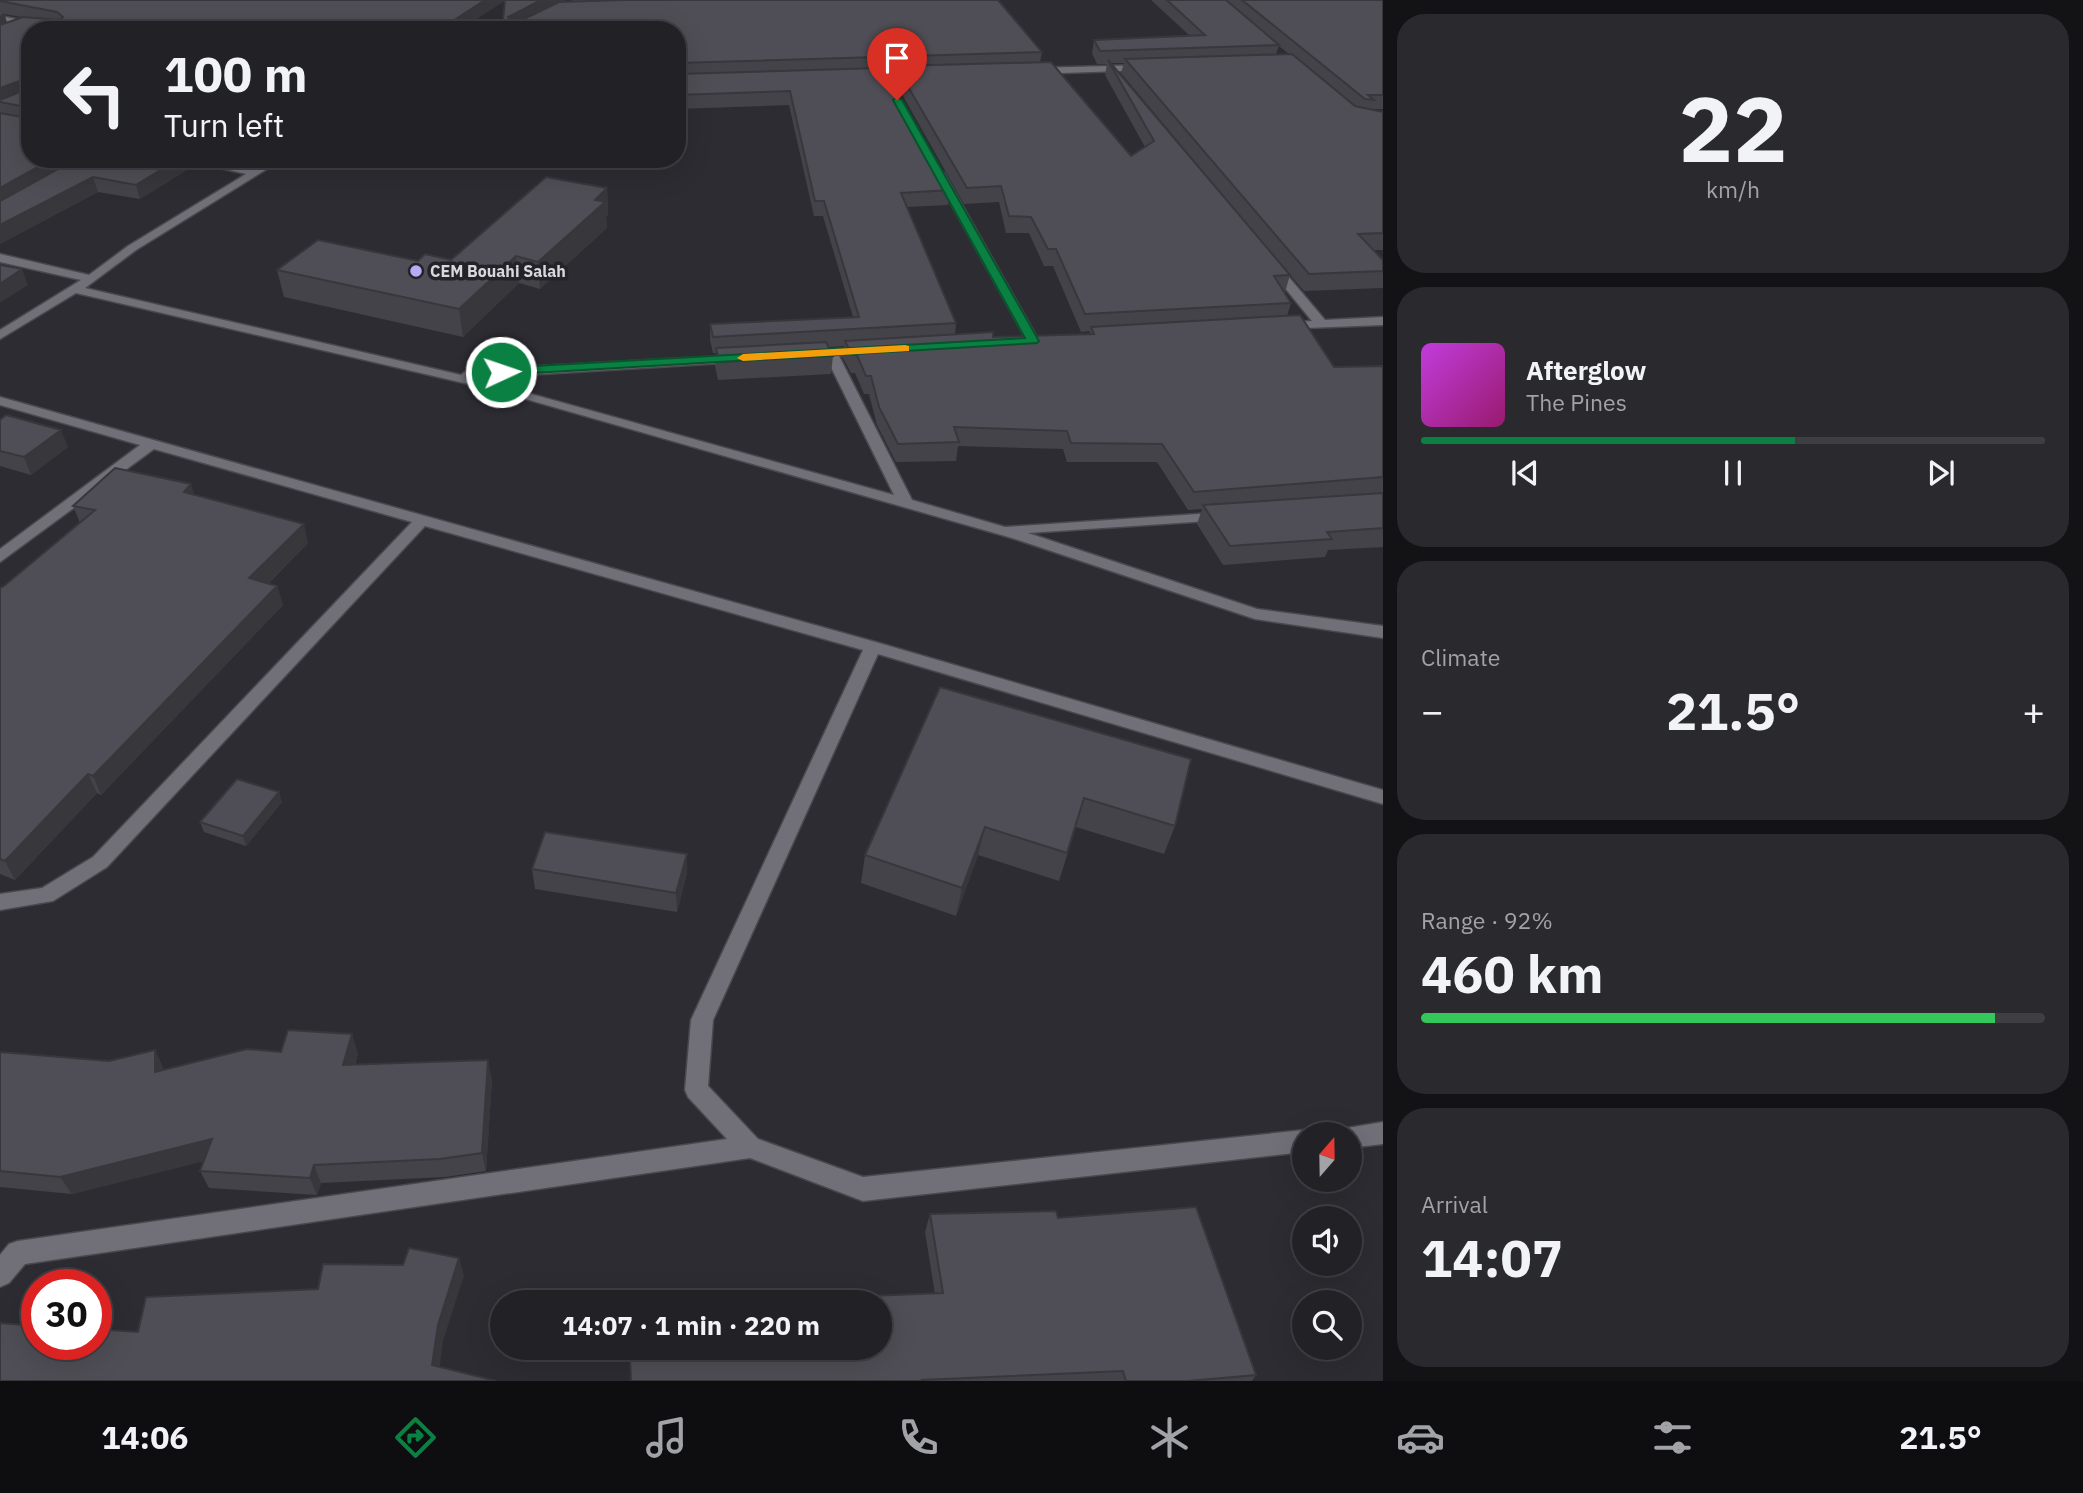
<!DOCTYPE html>
<meta charset="utf-8">
<style>
body{margin:0;font-family:"IBM Plex Sans",sans-serif;background:#2a292e;color:#f1f3f6;height:100vh;display:flex;flex-direction:column;font-size:26px;white-space:nowrap}
*{box-sizing:border-box;margin:0}
p{font-size:23px;color:#a2a3a7}
.icon{flex:none;width:38px;height:38px;fill:none;stroke:currentColor;stroke-width:2;stroke-linecap:round;stroke-linejoin:round}
.map{position:relative;flex:1;overflow:hidden}
.drawer{display:flex;flex-direction:column;gap:14px;padding:14px;background:#131215;width:700px}
.drawer>*{flex:none}
.hud{position:absolute;left:21px;top:21px;width:665px;height:147px;border-radius:28px;box-shadow:0 7px 28px #0002,0 0 0 2px #3f3e43;background:#222126;color:#f1f3f6;overflow:hidden}
.needle{width:46px;rotate:20deg}
.fabs{position:absolute;left:1292px;top:1122px;display:grid;gap:14px}
.fabs a{display:grid;place-items:center;width:70px;height:70px;border-radius:50%;background:#222126;box-shadow:0 7px 28px #0002,0 0 0 2px #3f3e43;font-size:35px}
.speed{position:absolute;left:21px;top:1269px;display:flex;gap:14px;font-size:35px;font-weight:700;text-align:center}
.speed>*{display:grid;place-content:center;width:91px;height:91px;border-radius:50%;background:#222126;box-shadow:0 7px 28px #0002,0 0 0 2px #3f3e43;line-height:1}
.speed .limit{border:10px solid #d22;background:#fff;color:#111}
.pin{position:absolute;display:grid;place-items:center;width:60px;height:60px;color:#fff;margin:-72px -30px;border-radius:50% 50% 50% 0;rotate:-45deg;box-shadow:0 0 7px #0007}
.pin .icon{rotate:45deg}
.me{position:absolute;width:77px;margin:-38px;rotate:87deg;stroke-linejoin:round;filter:drop-shadow(0 0 5px #0008)}
.turn{display:flex;align-items:center;gap:24px;height:147px;padding:0 28px;font-size:32px}
.turn .icon{width:91px;height:91px;stroke-width:2.5}
.turn b{display:block;font-size:49px;line-height:60px}
.big{font-size:52px;font-weight:700;line-height:1.1}
.drawer .card{flex:1;display:flex;flex-direction:column;justify-content:center;gap:10px;min-width:0;padding:0 24px;border-radius:28px;background:#2a292e}
.drawer .dial{align-items:center;gap:0}
.dial b{font-size:91px;line-height:1}
.song{display:flex;align-items:center;gap:21px}
.cover{width:84px;height:84px;border-radius:10px;background:linear-gradient(135deg,hsl(290 70% 55%),hsl(320 70% 35%))}
.played{height:7px;border-radius:4px;background:linear-gradient(90deg,#0b8043 60%,#3f3e43 60%)}
.keys{display:flex;justify-content:space-around;direction:ltr}
.heat{display:flex;justify-content:space-between;align-items:center;font-size:38px;direction:ltr}
.charge{height:10px;border-radius:5px;background:linear-gradient(90deg,#34c759 92%,#3f3e43 0)}
.trip{position:absolute;left:490px;top:1290px;width:402px;height:70px;border-radius:35px;background:#222126;box-shadow:0 7px 28px #0002,0 0 0 2px #3f3e43;font-weight:700;line-height:70px;text-align:center}
.tabs{display:flex;height:112px;justify-content:space-around;align-items:center;background:#0e0d0f;color:#a2a3a7}
.tabs .icon{width:49px;height:49px}
.tabs .current{color:#0b8043}
.tabs b{font-size:32px;color:#f1f3f6}
main{display:flex;flex:1;min-height:0}
.map>svg:first-child{display:block}
</style>
<main>
<div class="map">
<svg width="1383" height="1381" viewBox="0 0 1383 1381">
<rect width="100%" height="100%" fill="#2d2c33"/>
<g fill="none" stroke-linecap="round" stroke-linejoin="round">
<g stroke="#48484d" stroke-width="3">
<path id="minor" d="M0,16L60,27L64,30H44L0,22Z
M1146,65L1151,68L1149,70L1034,74L1029,71L1034,68Z
M919,72L922,73V77L863,79L858,76L863,73Z
M181,159H203L254,169L270,159H283L136,250L85,288L461,375L467,370L744,355V361L739,362L474,378L894,495L826,357L809,358L802,354L809,350L870,348V354L839,356L912,500L1005,527L1228,512L1231,515L1228,518L1223,520L1028,533L1257,609L1383,626V638L1255,619L1012,538L494,390L76,293L0,339V330L81,280L0,262V254L89,275L128,246L246,174Z
M935,171L944,173L1039,341L1038,344H1028L1027,341L934,173Z
M1272,261L1276,262L1325,320L1383,317V325L1281,329V323L1312,321L1266,265Z
M0,397L879,643L1383,790V804L878,654L713,1020L708,1086L758,1139L863,1177L1304,1130L1313,1134H1304V1152L863,1201L750,1158L25,1264L9,1283L0,1287V1255L9,1244L18,1241L727,1139L688,1097L685,1090L691,1020L863,650L425,526L107,867L53,901L0,910V894L42,888L93,857L412,522L154,449L0,562V549L140,445L0,405Z
M1383,1122V1144L1349,1148V1134H1339L1341,1129Z"/>
</g>
<use href="#minor" fill="#717078" fill-rule="evenodd"/>
</g>
<path fill="#44434a" fill-rule="evenodd" d="M0,0H566L563,2H573L571,0H998L1042,52L1040,62L1131,156L1145,147L1105,75L1107,64H1097L1092,53L1094,40L1189,35L1151,0H1383V109H1371L1383,112V250H1374L1383,260V288L1304,291L1290,275L1285,292L1291,303L1287,316L1334,367L1383,366V547L1328,550L1325,557L1223,565L1197,524L1202,509L1188,510L1157,462H1067L1063,449L958,446L956,461L896,462L877,425L869,394H864L855,373H851L843,358L844,346L828,347L833,356L831,374L718,380L715,366L716,353H713L710,340V324L853,317L823,216H814L789,105L677,109V30L505,0L460,30H30V159L195,165L140,199L98,192L0,244ZM4,14L22,17L7,23ZM1279,46L1289,54H1276ZM1111,63H1124L1121,73L1267,248ZM882,70H896L894,80L964,204L999,202L1006,233H1029L1044,266H1053L1081,332L1090,331L1089,334L993,337L955,335L956,323L907,207L948,205L950,190Z
M607,188L608,215L606,217L607,228L540,289L519,283L463,337L284,297L277,270L451,260Z
M0,420L68,447L31,475L0,466Z
M194,495L308,543L268,584L277,586L283,605L101,795L97,793L15,880L0,874V588L4,586L80,523L73,506Z
M940,687L1175,826L1164,854L1076,827L1059,881L978,855L956,916L861,883L865,855Z
M282,802L246,846L204,832L200,822Z
M687,854V873L677,912L535,889L532,869Z
M155,1050L164,1070L281,1052L358,1053L355,1065L492,1079L486,1171L445,1177L321,1183L317,1195L209,1188L200,1171L204,1161L72,1194L0,1187V1052L109,1061Z
M930,1214L1058,1218L1256,1375L1252,1381H631L880,1348V1302H793V1299L935,1294L925,1232Z"/>
<path fill="#37373c" d="M485,0H506L460,30H439Z
M541,0H566L509,29L508,17Z
M4,13L8,26L0,31V16Z
M28,78L30,92L0,102V88Z
M52,159H82L0,206V188Z
M178,159H194L195,165L140,199L136,185Z
M93,177L98,192L0,244V225Z
M607,188L608,215L606,217L607,228L540,289L538,262L595,200Z
M516,256L519,283L463,337L459,309Z
M22,269L28,285L0,303V284Z
M61,430L68,447L31,475L24,457Z
M191,484L197,503L184,492Z
M304,524L308,543L254,597L249,578Z
M277,586L283,605L101,795L93,776Z
M88,774L97,793L15,880L5,861Z
M279,792L282,802L246,846L243,836Z
M985,827L978,855L956,916L962,888Z
M687,854V873L677,912L676,893Z
M352,1034L358,1053L349,1084L343,1065Z
M155,1050L164,1069V1090L155,1072Z
M488,1060L492,1079L486,1171L482,1153Z
M212,1139L220,1157L72,1194L60,1177Z
M314,1165L321,1183L317,1195L310,1178Z
M459,1258L464,1276L443,1341L438,1381L432,1365L438,1325Z"/>
<path fill="#4f4e56" stroke="#37373c" stroke-width="2" d="M0,0H485L439,30H30V159H52L0,188V113L27,118L26,107L0,102V100L27,89L28,78L0,88V25L23,17L60,20L63,17L57,12L0,1Z
M505,0H541L508,17L511,20H522L559,2L625,0H998L1042,52L677,63V30H502Z
M1167,0H1226L1279,45L1100,51L1094,40L1205,35Z
M1242,0H1383V95H1368L1374,100L1365,99Z
M1292,54L1355,106L1383,112V233L1358,234L1383,260V271L1309,274L1125,59Z
M1108,60L1290,275L1274,276L1291,303L1085,314L1056,249H1048L1031,217L1009,216L1001,186L967,188L896,66L1051,62L1131,156L1154,141Z
M881,68L950,190L901,193L956,323L713,337L710,324L859,317L824,201H815L790,91L677,95V74Z
M76,159H178L136,185L93,177L0,225V201Z
M546,177L607,188L595,200L605,202L538,262L516,256L459,309L277,270L318,240L418,261L425,254L451,260Z
M0,265L22,269L0,284Z
M1300,315L1334,367L1383,366V477L1194,492L1162,444L1071,443L1067,431L954,427L959,442L898,444L879,407L871,376H866L857,355H852L845,341L993,332V337L1094,334L1091,327Z
M826,342L833,356L719,362L716,348Z
M6,415L61,430L24,457L0,451V420Z
M115,468L191,484L184,492L304,524L249,578L277,586L93,776L88,774L5,861L0,859V588L4,586L95,510L73,506Z
M1383,493V528L1327,532L1332,539L1230,546L1203,505Z
M940,687L1191,759L1175,826L1084,798L1067,853L985,827L962,888L865,855Z
M237,779L279,792L243,836L200,822Z
M545,832L687,854L676,893L532,869Z
M288,1030L352,1034L343,1065L488,1060L482,1153L440,1159L314,1165L310,1178L200,1171L212,1139L60,1177L0,1171V1052L109,1061L155,1050V1072L247,1049L281,1052Z
M1196,1207L1256,1375L1188,1381H1126L1123,1371L922,1380V1381H631L630,1360L784,1348H880V1302H794L793,1299L943,1293L930,1214L1056,1211L1058,1218Z
M409,1248L459,1258L438,1325L432,1365L496,1381H0V1323L37,1326V1344H96V1329L138,1332L146,1297L318,1289L323,1264L403,1265Z"/>
<path fill="#0b8043" stroke="#07532c" stroke-width="2" d="M897,97L902,100L1039,341L1037,343L501,375L495,372L501,368L1025,338L893,100Z"/>
<path fill="#f59e0b" d="M905,345L909,346V351L743,361L737,358L743,354Z"/>
<circle fill="#b5acf8" stroke="#232329" stroke-width="2.5" cx="416" cy="271" r="7"/>
<g text-anchor="middle" dominant-baseline="central" stroke-width="7" stroke-linejoin="round" paint-order="stroke">
<g font-size="16" font-weight="bold" fill="#d9d9dd" stroke="#232329" text-anchor="start">
<text x="430" y="271">CEM Bouahi Salah</text>
</g>
</g>
</svg>
<div class="fabs">
<a><svg class="needle" viewBox="-14 -14 28 28"><path d="M0-13l5 13h-10z" fill="#e53935"/><path d="M0 13l5-13h-10z" fill="#a2a3a7"/></svg></a>
<a><svg class="icon" aria-label="sound" viewBox="0 0 24 24"><path d="M4 9h4l5-4v14l-5-4H4zM17 9q2 3 0 6"/></svg></a>
<a><svg class="icon" aria-label="search" viewBox="0 0 24 24"><circle cx="10" cy="10" r="6"/><path d="M15 15l6 6"/></svg></a>
</div>
<div class="speed"><div class="limit">30</div></div>
<div class="pin" style="left:897px;top:100px;background:#d93025"><svg class="icon" aria-label="arrive" viewBox="0 0 24 24"><path d="M6 21V4h12l-3 4 3 4H6"/></svg></div>
<svg class="me" style="left:501px;top:372px" viewBox="-20 -20 40 40"><circle r="17" fill="#0b8043" stroke="#fff" stroke-width="3"/><path d="M0-11L8 9 0 5-8 9z" fill="#fff"/></svg>
<div class="trip">14:07 · 1 min · 220 m</div>
<div class="hud">
<div class="turn"><svg class="icon" aria-label="left" viewBox="0 0 24 24"><path d="M17 20v-9H6M10 6l-5 5 5 5"/></svg><div><b>100 m</b>Turn left</div></div>
</div>
</div>
<section class="drawer">
<div class="card dial"><b>22</b><p>km/h</p></div>
<div class="card">
<div class="song"><i class="cover"></i><div><b>Afterglow</b><p>The Pines</p></div></div>
<div class="played"></div>
<div class="keys"><svg class="icon" aria-label="previous" viewBox="0 0 24 24"><path d="M18 5L8 12l10 7zM5 5v14"/></svg><svg class="icon" aria-label="pause" viewBox="0 0 24 24"><path d="M8 5v14M16 5v14"/></svg><svg class="icon" aria-label="next" viewBox="0 0 24 24"><path d="M6 5l10 7-10 7zM19 5v14"/></svg></div>
</div>
<div class="card"><p>Climate</p>
<div class="heat"><a>−</a><b class="big">21.5°</b><a>+</a></div>
</div>
<div class="card"><p>Range · 92%</p><b class="big">460 km</b><div class="charge"></div></div>
<div class="card"><p>Arrival</p><b class="big">14:07</b></div>
</section>
</main>
<nav class="tabs">
<b>14:06</b>
<svg class="icon current" aria-label="directions" viewBox="0 0 24 24"><path d="M12 3l9 9-9 9-9-9zM9 14v-3h6M13 9l2 2-2 2"/></svg>
<svg class="icon" aria-label="music" viewBox="0 0 24 24"><path d="M9 18V5l10-2v13"/><circle cx="6" cy="18" r="3"/><circle cx="16" cy="16" r="3"/></svg>
<svg class="icon" aria-label="phone" viewBox="0 0 24 24"><path d="M5 4h4l2 5-3 2q2 4 5 5l2-3 5 2v4C11 20 4 13 5 4z"/></svg>
<svg class="icon" aria-label="climate" viewBox="0 0 24 24"><path d="M12 3v18M4 7l16 10M4 17L20 7"/></svg>
<svg class="icon" aria-label="car" viewBox="0 0 24 24"><path d="M5 17H2v-5l4-1 3-4h7l3 4 3 1v5h-3M9 17h6M6 11h13"/><circle cx="7" cy="17" r="2"/><circle cx="17" cy="17" r="2"/></svg>
<svg class="icon" aria-label="filters" viewBox="0 0 24 24"><path d="M4 7h16M4 17h16"/><circle cx="9" cy="7" r="2"/><circle cx="15" cy="17" r="2"/></svg>
<b>21.5°</b>
</nav>
